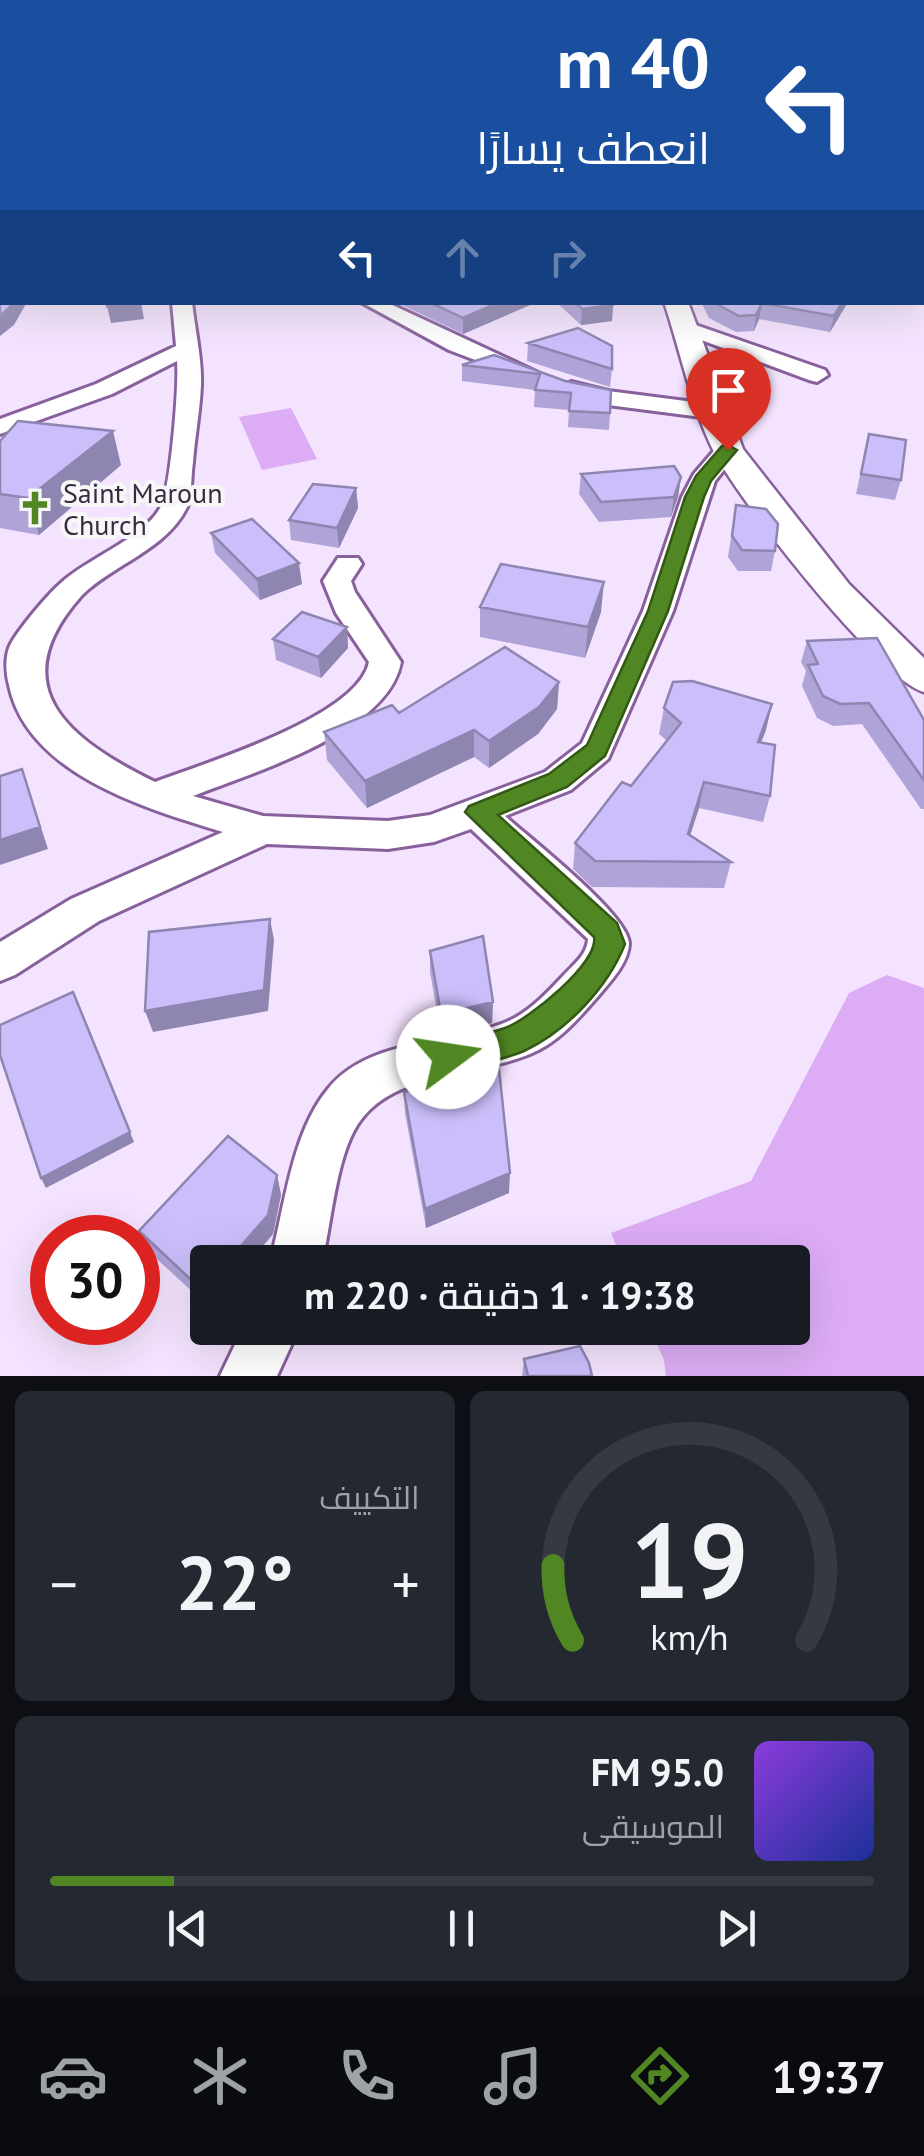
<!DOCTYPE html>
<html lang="ar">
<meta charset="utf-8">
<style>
body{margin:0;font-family:"PT Sans",Cairo,sans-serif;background:#242831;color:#f1f3f6;direction:rtl;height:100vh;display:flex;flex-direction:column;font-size:38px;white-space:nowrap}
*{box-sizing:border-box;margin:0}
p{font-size:32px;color:#9ea1a6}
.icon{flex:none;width:55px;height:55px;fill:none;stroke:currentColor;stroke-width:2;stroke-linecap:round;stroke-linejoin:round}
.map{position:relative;height:1376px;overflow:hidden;direction:ltr}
.sheet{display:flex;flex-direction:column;gap:15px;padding:15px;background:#0d0f14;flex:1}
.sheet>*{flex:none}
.guide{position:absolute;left:0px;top:0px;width:925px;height:305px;box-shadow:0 10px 40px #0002;direction:rtl;background:#1a4fa0;color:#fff;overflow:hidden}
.speed{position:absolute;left:30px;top:1215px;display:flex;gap:20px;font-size:50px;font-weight:700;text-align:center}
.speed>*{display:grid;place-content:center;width:130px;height:130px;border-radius:50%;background:#171b24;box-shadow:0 10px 40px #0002;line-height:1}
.speed .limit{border:15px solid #d22;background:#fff;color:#111}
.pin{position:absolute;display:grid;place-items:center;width:85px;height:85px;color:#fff;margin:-102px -42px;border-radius:50% 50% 50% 0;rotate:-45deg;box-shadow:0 0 10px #0007}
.pin .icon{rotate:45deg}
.me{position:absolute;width:110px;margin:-55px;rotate:76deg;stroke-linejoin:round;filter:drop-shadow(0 0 8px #0008)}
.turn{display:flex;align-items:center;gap:35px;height:210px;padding:0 50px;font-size:45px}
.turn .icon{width:130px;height:130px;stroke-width:2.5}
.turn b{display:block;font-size:70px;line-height:85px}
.lanes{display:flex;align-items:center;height:95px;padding:0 50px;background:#0003;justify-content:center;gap:50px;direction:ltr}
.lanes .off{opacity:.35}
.big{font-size:75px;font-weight:600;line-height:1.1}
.sheet .tile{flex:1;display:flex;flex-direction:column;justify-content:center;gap:15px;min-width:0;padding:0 35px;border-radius:15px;background:#242831}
.sheet .dial{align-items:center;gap:0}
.dial svg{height:260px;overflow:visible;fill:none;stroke:#363941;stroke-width:7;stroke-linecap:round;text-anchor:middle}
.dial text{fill:#f1f3f6;stroke:none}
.song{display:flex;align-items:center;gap:30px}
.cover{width:120px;height:120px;border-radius:15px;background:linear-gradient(135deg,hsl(270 70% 55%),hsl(230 70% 35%))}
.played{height:10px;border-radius:5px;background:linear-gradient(90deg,#508722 15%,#363941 15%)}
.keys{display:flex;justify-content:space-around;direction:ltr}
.heat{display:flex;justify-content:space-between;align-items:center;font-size:55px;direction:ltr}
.sheet .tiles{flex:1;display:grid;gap:15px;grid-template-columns:1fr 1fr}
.tile:last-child{grid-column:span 2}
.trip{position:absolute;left:190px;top:1245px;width:620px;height:100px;border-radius:10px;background:#171b24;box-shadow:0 10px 40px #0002;font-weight:600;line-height:100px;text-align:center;direction:rtl}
.menu{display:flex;height:160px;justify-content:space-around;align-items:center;background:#090b0e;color:#9ea1a6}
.menu .icon{width:70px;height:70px}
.menu .current{color:#508722}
.menu b{font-size:45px;color:#f1f3f6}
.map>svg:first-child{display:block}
</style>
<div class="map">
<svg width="924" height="1376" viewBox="0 0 924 1376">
<rect width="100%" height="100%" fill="#f4e3fe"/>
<path fill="#dcacf4" d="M291,408L317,459L262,470L239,417Z
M887,975L924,988V1376H666L664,1360L650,1328H792V1262H623L611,1233L751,1181L849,993Z"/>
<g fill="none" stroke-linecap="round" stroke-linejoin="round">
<g stroke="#88609c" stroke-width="6">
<path id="minor" d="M0,194H2V204H0Z
M172,302H192C195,330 202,358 201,385C200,411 195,436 193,462C191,475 192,495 187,507C167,549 114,564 82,595C0,687 69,740 155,782C205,763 358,717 369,662L336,613L323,581L338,558H358L362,564L351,581L355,592L401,662C388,733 253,772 193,796L263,816L388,821L430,815L545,772L582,743L643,611L682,497L694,474L719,445H737L740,450L715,481L673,611L608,759L571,790L505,816C529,838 630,916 629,944C628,963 611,981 599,995C579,1018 559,1042 530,1054C478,1076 401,1071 363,1117C336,1149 332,1222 322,1262H270C285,1207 291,1134 328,1089C369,1038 449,1045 504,1023C528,1014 547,993 564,975C574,964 587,955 588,939L471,829L434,842L388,849L267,844L99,921L15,975L0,981V942L71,899L223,832C147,809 27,774 9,685C6,674 5,659 9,648C15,633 48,594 61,583C86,559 149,536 162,504C171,483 179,386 177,361L112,394L0,434V419L96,384L176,346Z
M361,302H386L536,372L525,379L449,350Z
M684,321L825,370L828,375L817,382L809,380L677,331L674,327Z
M571,382L608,391L717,405L729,412L717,419L608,405L563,394L560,389Z
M243,1328H299L277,1376H220Z"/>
</g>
<g stroke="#88609c" stroke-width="5">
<path id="tertiary" d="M664,302H688L743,449L849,584L924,658V692C878,679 736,497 713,450C691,405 680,350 664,302Z"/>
</g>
<use href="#minor" fill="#fff" fill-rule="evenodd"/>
<use href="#tertiary" fill="#fff" fill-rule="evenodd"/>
</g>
<path fill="#afa3d8" d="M396,302H537L463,334Z
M556,302H613L612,321L581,325Z
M701,302H848L830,332L759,319L754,331L736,332L709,318Z
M528,343L612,369L610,387L527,361Z
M494,355L565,381L610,413L609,430L568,427L569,410L534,407L535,390L462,381V365Z
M869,434L901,480L895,500L856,494Z
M0,441L121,465L39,535L0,528Z
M581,474L681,477L678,497L671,517L599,522L579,494Z
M356,488L358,508L339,548L291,540L289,520Z
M736,505L775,551L771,571H738L728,557Z
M211,533L302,584L260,600L215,553Z
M480,607L601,612L585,658L480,637Z
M347,627L348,648L321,678L276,660L273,639Z
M807,641L924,720V809H921L862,724L833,726L817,718L802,686L806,671L801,662Z
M559,682L557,709L538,734L489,768L474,757L367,808L327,760L324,732L399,713Z
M664,708L766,730L761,742L770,796L763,822L699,808L690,836L731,862L724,888L592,887L573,869L575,843L631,786L667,741L659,734Z
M430,951L493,1002L492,1023L441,1035L430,972Z
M404,1092L509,1193L426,1228L405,1113Z
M277,1175L281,1195L273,1234L249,1262H208V1306L147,1250L139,1231Z
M524,1359L592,1376H522Z"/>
<path fill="#8e85b0" d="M13,302H27L14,325L0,336V316Z
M141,302L144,319L111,323L107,306Z
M500,302H537L463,334V318Z
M842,302H848L830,332L834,316Z
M762,303L759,319L754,331L756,315Z
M613,305L612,321L581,325L582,309Z
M113,431L121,465L39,535L28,498Z
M681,477L678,497L671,517L674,497Z
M356,488L358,508L339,548L337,528Z
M299,563L302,584L260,600L257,579Z
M604,582L601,612L585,658L588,627Z
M347,627L348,648L321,678L318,657Z
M559,682L557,709L538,734L489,768V741Z
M772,704L766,730L751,768L758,742Z
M474,730V757L367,808L365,781Z
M22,769L48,849L0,865V840Z
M704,782L699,808L682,860L688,834Z
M270,919L274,940L268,1011L153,1032L145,1011Z
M493,1002L492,1023L441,1035V1014Z
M130,1132L134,1142L46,1188L41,1178Z
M510,1173L509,1193L426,1228L425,1209Z
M277,1175L281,1195L273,1234L249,1262H227Z"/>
<path fill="#cbbefb" stroke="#8e85b0" stroke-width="2.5" d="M922,156H924V193L922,194Z
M2,231V273L0,276V236Z
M2,274V302H13L9,308L0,316V276Z
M107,302H138L107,306Z
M429,302H500L463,318Z
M575,302H613V305L582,309Z
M713,302H842L834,316L762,303L756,315L739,316Z
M578,328L612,346V369L528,343Z
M494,355L565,381L611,390L610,413L569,411L571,393L535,390L540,374L462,365Z
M18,421L113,431L28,498L0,494V441Z
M869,434L906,440L901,480L861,474Z
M674,466L681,477L674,497L601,502L581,474Z
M313,484L356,488L337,528L289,520Z
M736,505L766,509L778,524L775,551L742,550L732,536Z
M252,519L299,563L257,579L211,533Z
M501,564L604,582L588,627L480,607Z
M302,612L347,627L318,657L273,639Z
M877,638L924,720V780L869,703L840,704L823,696L808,665L818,664L807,641Z
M505,647L559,682L539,707L489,741L474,730L365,781L324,732L392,705L399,713Z
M692,681L772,704L758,742L775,745L770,796L704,782L688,834L731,862L595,861L575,843L622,782L631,786L681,723L664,708L673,682Z
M22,769L40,827L0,840V776Z
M270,919L264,990L145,1011L149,932Z
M483,936L493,1002L441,1014L430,951Z
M73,992L130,1132L41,1178L0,1055V1025Z
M499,1069L510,1173L425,1209L404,1092Z
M228,1136L277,1175L268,1215L227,1262H208V1286L203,1291L139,1231Z
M580,1346L589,1363L592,1376H528L524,1359Z"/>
<linearGradient id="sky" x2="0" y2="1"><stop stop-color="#68aecc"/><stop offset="0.44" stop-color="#faf2ff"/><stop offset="1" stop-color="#faf2ff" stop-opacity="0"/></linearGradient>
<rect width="924" height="343" fill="url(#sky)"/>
<path fill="#508722" stroke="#345816" stroke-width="2.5" d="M728,445L737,450L711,481L704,497L668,611L605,756L567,787L498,815L617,923L625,944C608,987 567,1031 524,1051C501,1061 472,1065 448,1072L436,1067L432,1057L436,1047C458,1039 482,1036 505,1028C528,1020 599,963 594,937L465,812L469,806L549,774L587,745L648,611L685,497L696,476L722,446Z"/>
<defs>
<g id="church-bare" transform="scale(2.7)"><path d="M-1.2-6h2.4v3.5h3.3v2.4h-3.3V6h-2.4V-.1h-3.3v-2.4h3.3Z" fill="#508722" stroke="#f7f7f7" stroke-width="2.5" paint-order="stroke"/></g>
</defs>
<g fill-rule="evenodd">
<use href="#church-bare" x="35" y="508"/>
</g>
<g text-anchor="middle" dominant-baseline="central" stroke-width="8" stroke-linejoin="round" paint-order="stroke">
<g font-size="28" fill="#3a2943" stroke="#f7f7f7" text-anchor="start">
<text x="63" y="492">Saint Maroun<tspan x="63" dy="32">Church</tspan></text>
</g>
</g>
</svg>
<div class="speed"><div class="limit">30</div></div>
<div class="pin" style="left:728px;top:450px;background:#d93025"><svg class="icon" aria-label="arrive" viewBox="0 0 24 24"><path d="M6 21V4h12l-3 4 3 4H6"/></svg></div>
<svg class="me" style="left:448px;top:1057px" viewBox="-20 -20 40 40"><circle r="19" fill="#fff"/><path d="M0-13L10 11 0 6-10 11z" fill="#508722"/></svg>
<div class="trip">19:38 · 1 دقيقة · 220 m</div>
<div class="guide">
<div class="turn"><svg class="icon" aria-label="left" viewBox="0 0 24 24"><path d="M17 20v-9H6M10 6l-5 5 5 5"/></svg><div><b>40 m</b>انعطف يسارًا</div></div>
<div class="lanes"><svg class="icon" aria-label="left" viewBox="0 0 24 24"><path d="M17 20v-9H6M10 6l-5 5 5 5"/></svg><svg class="icon off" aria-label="ahead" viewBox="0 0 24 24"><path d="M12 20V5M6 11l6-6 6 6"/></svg><svg class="icon off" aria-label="right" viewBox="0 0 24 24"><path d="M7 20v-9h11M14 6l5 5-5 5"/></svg></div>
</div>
</div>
<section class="sheet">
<div class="tiles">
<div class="tile dial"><svg viewBox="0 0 100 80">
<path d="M14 69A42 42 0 1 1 86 69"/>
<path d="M14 69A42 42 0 0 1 8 46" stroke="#508722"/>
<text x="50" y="56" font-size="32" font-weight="700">19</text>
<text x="50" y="72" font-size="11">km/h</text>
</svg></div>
<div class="tile"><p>التكييف</p>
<div class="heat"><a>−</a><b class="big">22°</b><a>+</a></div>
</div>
<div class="tile">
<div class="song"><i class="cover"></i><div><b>95.0 FM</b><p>الموسيقى</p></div></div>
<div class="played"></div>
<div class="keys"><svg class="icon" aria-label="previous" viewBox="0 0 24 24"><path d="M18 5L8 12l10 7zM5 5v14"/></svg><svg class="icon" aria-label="pause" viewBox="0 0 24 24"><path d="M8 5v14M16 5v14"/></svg><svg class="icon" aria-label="next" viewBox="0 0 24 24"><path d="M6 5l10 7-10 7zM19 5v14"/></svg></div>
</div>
</div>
</section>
<nav class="menu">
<b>19:37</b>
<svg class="icon current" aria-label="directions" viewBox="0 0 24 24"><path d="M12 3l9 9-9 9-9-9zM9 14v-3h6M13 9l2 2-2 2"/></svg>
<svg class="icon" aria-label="music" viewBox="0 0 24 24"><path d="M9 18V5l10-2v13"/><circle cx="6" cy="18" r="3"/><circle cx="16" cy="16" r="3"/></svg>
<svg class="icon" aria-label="phone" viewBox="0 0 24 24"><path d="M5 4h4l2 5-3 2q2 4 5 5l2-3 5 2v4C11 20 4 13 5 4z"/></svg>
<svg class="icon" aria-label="climate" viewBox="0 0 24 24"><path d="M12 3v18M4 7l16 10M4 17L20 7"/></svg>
<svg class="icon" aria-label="car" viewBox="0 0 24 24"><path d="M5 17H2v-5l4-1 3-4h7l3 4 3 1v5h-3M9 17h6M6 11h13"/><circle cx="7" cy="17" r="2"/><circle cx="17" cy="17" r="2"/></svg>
</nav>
